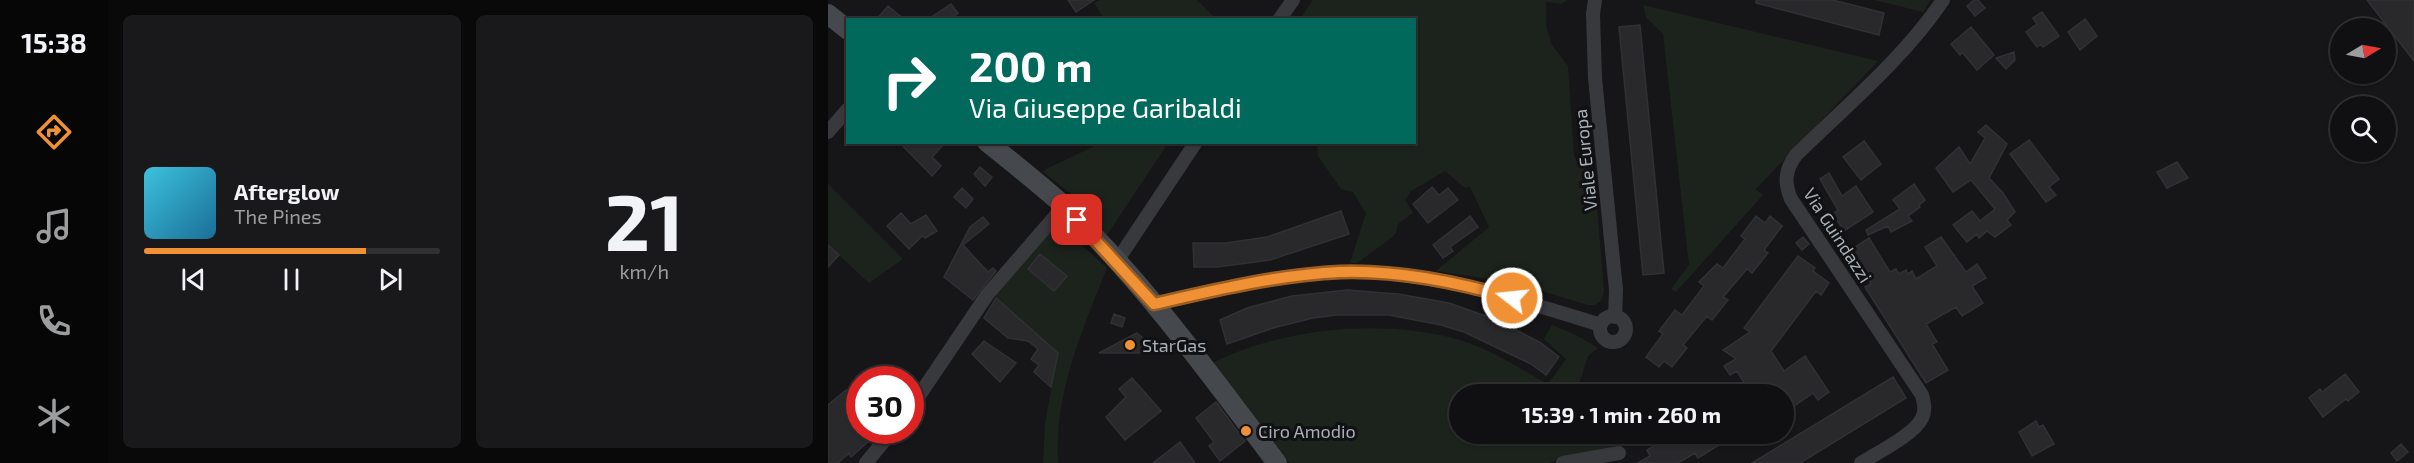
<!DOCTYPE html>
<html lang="it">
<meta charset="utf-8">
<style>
body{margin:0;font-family:"Exo 2",sans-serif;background:#19191b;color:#f1f3f6;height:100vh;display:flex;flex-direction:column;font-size:22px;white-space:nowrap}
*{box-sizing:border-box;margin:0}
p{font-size:20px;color:#9c9d9f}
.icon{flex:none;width:33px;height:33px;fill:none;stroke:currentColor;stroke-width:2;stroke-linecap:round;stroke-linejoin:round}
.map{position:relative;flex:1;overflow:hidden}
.details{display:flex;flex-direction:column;gap:15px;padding:15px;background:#09090a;width:720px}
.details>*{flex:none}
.hud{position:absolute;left:18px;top:18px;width:570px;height:126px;border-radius:0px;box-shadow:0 2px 4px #0004,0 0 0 2px #303032;background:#00695c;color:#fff;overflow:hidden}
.needle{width:39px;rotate:80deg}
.fabs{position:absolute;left:1502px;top:18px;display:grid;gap:12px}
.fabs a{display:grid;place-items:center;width:66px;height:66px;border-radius:50%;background:#101012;box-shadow:0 2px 4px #0004,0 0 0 2px #303032;font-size:30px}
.speed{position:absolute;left:18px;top:366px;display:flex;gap:12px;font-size:30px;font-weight:700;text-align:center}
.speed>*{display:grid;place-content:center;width:78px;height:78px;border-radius:50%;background:#101012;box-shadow:0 2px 4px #0004,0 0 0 2px #303032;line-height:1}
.speed .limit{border:9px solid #d22;background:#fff;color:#111}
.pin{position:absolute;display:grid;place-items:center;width:51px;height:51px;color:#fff;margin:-26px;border-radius:12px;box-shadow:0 3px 9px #0006}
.me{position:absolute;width:66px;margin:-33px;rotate:286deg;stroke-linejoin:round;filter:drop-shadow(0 0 4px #0008)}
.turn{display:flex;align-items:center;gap:21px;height:126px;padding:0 24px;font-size:27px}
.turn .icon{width:78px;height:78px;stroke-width:2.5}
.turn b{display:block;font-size:42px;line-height:51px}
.details .tile{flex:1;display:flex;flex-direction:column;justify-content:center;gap:9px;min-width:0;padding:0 21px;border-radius:9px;background:#19191b}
.details .dial{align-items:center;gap:0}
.dial b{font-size:78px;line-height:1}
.song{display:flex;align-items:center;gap:18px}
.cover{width:72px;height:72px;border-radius:9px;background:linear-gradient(135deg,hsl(190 70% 55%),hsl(200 70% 35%))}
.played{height:6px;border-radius:3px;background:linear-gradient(90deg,#f19135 75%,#303032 75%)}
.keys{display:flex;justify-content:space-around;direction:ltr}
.details .tiles{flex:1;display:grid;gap:15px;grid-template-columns:repeat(2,1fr)}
.trip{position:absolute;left:621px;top:384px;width:345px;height:60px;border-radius:30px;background:#101012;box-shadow:0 2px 4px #0004,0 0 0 2px #303032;font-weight:700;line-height:60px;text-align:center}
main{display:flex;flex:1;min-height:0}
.tabs{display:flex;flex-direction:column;width:108px;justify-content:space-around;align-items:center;background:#060607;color:#9c9d9f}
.tabs .icon{width:42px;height:42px}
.tabs .on{color:#f19135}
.tabs b{font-size:27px;color:#f1f3f6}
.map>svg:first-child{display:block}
</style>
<main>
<nav class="tabs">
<b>15:38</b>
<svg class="icon on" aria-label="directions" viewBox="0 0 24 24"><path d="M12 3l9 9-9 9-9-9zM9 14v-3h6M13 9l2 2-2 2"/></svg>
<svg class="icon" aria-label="music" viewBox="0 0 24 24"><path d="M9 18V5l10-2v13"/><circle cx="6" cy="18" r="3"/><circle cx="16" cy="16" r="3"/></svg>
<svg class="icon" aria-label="phone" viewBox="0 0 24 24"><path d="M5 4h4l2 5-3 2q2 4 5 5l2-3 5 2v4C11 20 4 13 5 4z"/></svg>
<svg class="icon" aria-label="climate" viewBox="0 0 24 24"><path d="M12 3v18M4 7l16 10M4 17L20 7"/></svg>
</nav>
<section class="details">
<div class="tiles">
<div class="tile">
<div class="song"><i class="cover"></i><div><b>Afterglow</b><p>The Pines</p></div></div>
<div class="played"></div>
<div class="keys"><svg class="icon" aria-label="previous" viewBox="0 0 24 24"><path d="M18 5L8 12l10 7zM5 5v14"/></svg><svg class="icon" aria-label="pause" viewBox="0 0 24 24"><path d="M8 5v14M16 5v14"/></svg><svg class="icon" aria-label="next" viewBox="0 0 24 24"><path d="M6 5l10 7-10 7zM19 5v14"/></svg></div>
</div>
<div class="tile dial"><b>21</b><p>km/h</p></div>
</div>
</section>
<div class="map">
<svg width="1586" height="463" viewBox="0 0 1586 463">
<rect width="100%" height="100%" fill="#161618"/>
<path fill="#1c231c" d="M272,0H369L388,19H276L266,3Z
M485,0H739L734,4L718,2V26L724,45L740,66L746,156L750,164L766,171L776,291L773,301L767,305H760L687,283L608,271L661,227L642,187L637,188L617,171L583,191L577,200L585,213L570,224L568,233L562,239L529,263H522L538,213L525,192L513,189L490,156L489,143L586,142V20L472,19Z
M1046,0H1103L1095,12Z
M815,5L1050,61L928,189L935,195L848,292L843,289L861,265L835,34L818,17Z
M273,143H340L277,238L243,203L247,197L214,171Z
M0,184L75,259L41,283L0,245Z
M229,222L279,268C254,331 226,393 230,463H215L217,423L230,353L171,301L167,294Z
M724,325L748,335L770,348L760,356L748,394H632V434H754L765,441H790L784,448L720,463H462L384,363C452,329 546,319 621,337C656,345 689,367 720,384L738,359L716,339Z"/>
<path fill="#29292c" stroke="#303134" stroke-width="1.5" d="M240,0H266L248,12Z
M928,0H1005L1056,13L1051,35L928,3Z
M1146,0H1150L1157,8L1147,16L1139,6Z
M1539,0H1586V61Z
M123,4L130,13L121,20H99Z
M60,6L77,20H48Z
M1214,12L1231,36L1215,47L1213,44L1209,47L1198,32L1209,24L1205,18Z
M1257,19L1269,36L1252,50L1240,32Z
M812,25L836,273L815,275L791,27Z
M1143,27L1166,55L1149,70L1134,52L1132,55L1123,44Z
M1186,52L1187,60L1178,69L1168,58Z
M1158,125L1179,144L1161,178L1175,193L1187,212L1179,220L1183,225L1167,237L1159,231L1151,238L1149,234L1139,242L1125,225L1144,211L1152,221L1167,209L1143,180L1125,192L1108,168L1131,147L1142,164L1157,138L1150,132Z
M1201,140L1231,179L1221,187L1228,195L1218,202L1182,154Z
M1036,141L1053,164L1033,180L1015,157Z
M71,142H118L104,157L113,166L104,176Z
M1349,162L1360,178L1339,188L1329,172Z
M152,167L164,177L157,186L146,174Z
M1001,173L1014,196L1028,186L1045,212L1016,231L1005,214L1010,210L992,179Z
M1086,184L1097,200L1091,205L1092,207L1080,216L1084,221L1063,232L1060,226L1040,235L1038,230L1072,209L1065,200Z
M604,187L611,195L620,188L630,200L600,223L585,204Z
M134,188L145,199L138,208L126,197Z
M513,211L521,234L442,260L389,267H366L365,243H398L439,237Z
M73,213L83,224L98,215L109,231L97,238L94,236L81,249L59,226Z
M642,216L650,227L622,247L625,251L615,258L605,245Z
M928,216L937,223L942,216L954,226L936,250L940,253L924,273L919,269L895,297L900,300L884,320L879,316L855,345L859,348L844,367L836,361L831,367L818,357L835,334L831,331L847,310L854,315L876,286L871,282L889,264L895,268L917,239L913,236Z
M155,217L161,224L135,245L160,272L165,268L168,271L145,300L116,277L142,227Z
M975,237L981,244L974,250L968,243Z
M1113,237L1138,272L1149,264L1158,278L1144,286L1155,303L1134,316L1128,307L1098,324L1109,342L1104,344L1120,370L1098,383L1037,287L1043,284L1028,259L1025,261L1019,252L1041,238L1062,272L1068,269L1071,274L1078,270L1080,274L1084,271L1088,279L1109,266L1097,247Z
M0,245L11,255L0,267Z
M212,254L239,276L226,291L200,269Z
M970,256L987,268L985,271L1001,283L993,295L988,291L943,351L956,371L977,356L1001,392L990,400L985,393L956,413V394H935L921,391L909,371L902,375L896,366L908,359L895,350L922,332L916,328Z
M519,290L570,294L621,303L669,320L713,343L731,357L718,375L703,364L636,332L613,325L561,315H509L485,318L445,328L399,344L392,320L419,308L464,296Z
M168,298L230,353L223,387L206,372L211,365L203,359L210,349L200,341L180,338L156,318Z
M286,314L297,318L294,327L283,323Z
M309,333L320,342L317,350L312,353H271Z
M156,341L188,363L172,382L144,354Z
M1517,374L1531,392L1520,401L1518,399L1495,417L1481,398L1492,389L1494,392Z
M1065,377L1078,398L972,463H924Z
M304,378L333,411L297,440L278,417L298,397L291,389Z
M18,390L32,406V430H53L23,457L21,453L10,463H0V405Z
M388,402L417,441L392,461L381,446L386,442L368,418Z
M1208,421L1211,427L1215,425L1226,444L1204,456L1191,432Z
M858,434H884L891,445L870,458L867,453L850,463H810L822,456L819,450L839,438L843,443Z
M352,442L367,463H325Z
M1573,444L1580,452L1569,461L1563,453Z"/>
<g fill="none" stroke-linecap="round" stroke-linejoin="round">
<path stroke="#37393d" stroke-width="14" d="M767,0L765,14L767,78L788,290L787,317
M451,20L465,0
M0,132L20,109
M289,261L368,142
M326,304C388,290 451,274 515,272C604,270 688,299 773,325
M772 329a13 13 0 1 1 26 0a13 13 0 1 1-26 0Z
M82,409L159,295L236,206
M38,463L65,430
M735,463L791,453
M1033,463C1049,453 1087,434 1094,418C1098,410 1096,403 1094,395L963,199C956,182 957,170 968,155C1018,106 1076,58 1115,0"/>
<path stroke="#45484d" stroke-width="20" d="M0,14L20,30
M159,142C185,163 212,184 236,206C317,283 382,375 449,463"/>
</g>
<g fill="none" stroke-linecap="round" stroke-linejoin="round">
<g stroke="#9d5e22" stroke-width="15">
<path id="route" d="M249,220L326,304C387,290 449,275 512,272C570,270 629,282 684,298"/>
</g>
<use href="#route" stroke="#f19135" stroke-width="10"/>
</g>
<g fill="#f19135" stroke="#111113" stroke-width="2">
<circle cx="302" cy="345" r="6"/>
<circle cx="418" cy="431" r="6"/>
</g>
<g text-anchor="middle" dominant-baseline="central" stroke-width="6" stroke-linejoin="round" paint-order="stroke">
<g font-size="18" fill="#a8b0b8" stroke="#111113">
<text transform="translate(757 160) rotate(-96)">Viale Europa</text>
<text transform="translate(1010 235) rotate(57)">Via Guindazzi</text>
</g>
<g font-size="18" fill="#a8b0b8" stroke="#111113" text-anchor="start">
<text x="314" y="345">StarGas</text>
<text x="430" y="431">Ciro Amodio</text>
</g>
</g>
</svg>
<div class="fabs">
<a><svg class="needle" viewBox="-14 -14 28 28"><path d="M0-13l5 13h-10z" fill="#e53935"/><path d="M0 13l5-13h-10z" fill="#9c9d9f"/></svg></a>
<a><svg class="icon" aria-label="search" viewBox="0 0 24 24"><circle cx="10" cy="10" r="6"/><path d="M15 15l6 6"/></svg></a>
</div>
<div class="speed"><div class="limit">30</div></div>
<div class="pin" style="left:249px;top:220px;background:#d93025"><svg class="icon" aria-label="arrive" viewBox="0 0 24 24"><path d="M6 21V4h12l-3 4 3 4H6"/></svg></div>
<svg class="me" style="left:684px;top:298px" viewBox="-20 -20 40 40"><circle r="17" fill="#f19135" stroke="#fff" stroke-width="3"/><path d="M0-11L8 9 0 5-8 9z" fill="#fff"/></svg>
<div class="trip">15:39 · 1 min · 260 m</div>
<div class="hud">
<div class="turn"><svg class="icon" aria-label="right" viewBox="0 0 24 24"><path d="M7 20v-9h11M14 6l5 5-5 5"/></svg><div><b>200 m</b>Via Giuseppe Garibaldi</div></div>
</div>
</div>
</main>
